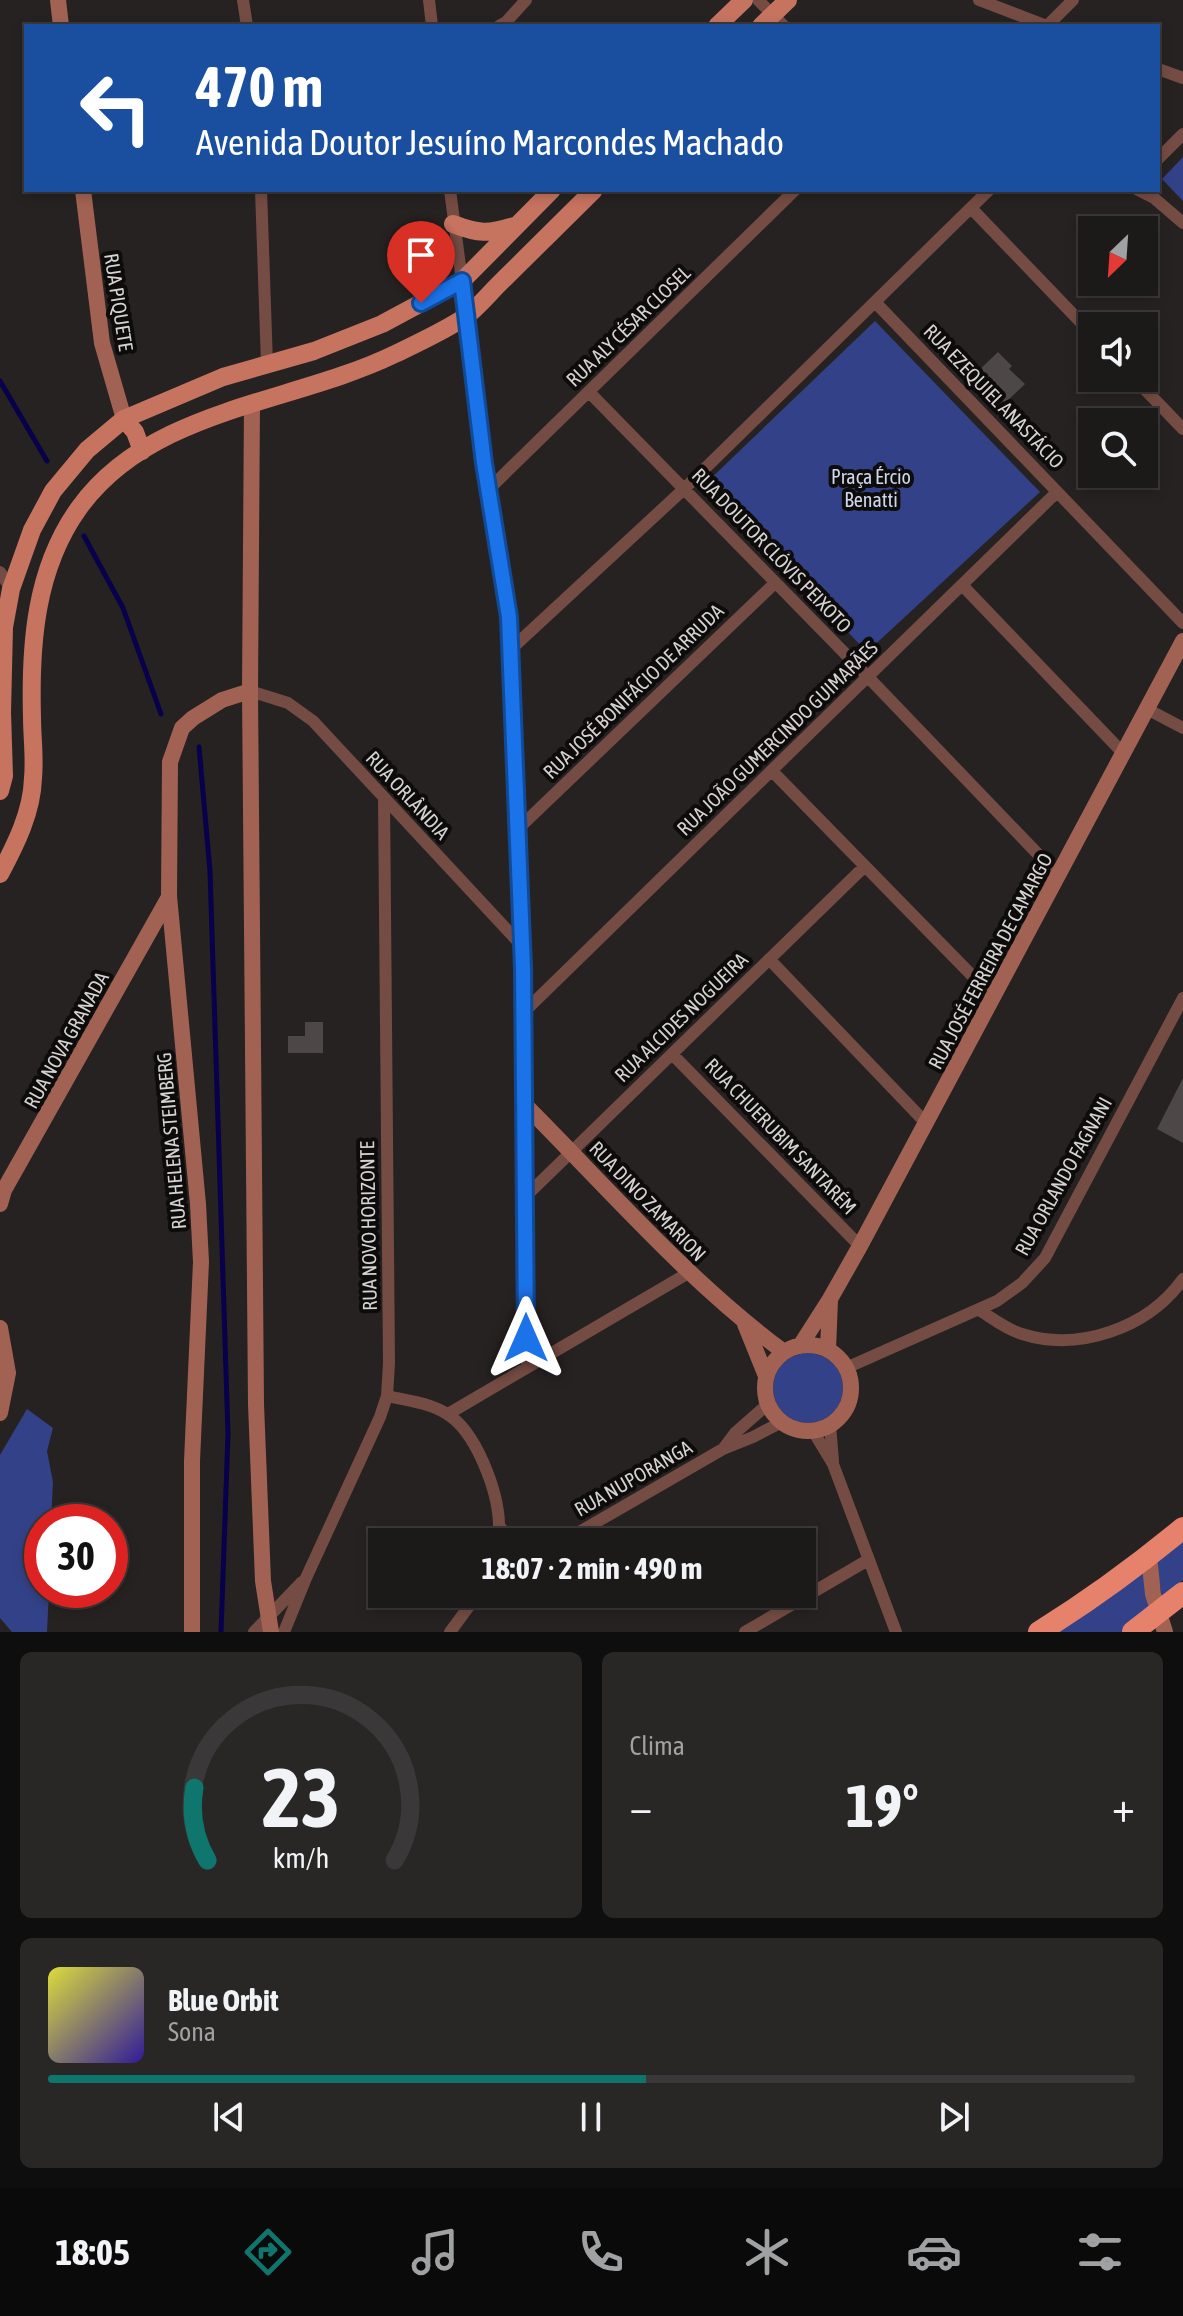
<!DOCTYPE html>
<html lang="pt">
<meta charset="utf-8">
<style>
body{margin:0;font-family:"Asap Condensed",sans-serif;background:#292726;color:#f1f3f6;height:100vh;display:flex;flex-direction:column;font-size:30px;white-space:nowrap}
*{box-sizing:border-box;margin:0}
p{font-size:26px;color:#a0a1a2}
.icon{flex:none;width:44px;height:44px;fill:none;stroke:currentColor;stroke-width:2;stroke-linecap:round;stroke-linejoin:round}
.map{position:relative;height:1632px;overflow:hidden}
.panel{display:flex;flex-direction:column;gap:20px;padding:20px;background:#0f0e0e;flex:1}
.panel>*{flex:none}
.top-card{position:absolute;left:24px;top:24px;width:1136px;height:168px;border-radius:0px;box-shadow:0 4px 12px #0003,0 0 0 2px #3a3838;background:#1a4fa0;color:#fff;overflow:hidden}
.needle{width:52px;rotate:205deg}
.fabs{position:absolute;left:1078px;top:216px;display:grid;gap:16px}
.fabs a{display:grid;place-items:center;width:80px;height:80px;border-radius:0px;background:#1c1a19;box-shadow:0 4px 12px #0003,0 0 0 2px #3a3838;font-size:40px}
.speed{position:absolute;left:24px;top:1504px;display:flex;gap:16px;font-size:40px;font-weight:700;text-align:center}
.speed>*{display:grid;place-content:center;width:104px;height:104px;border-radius:50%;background:#1c1a19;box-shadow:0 4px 12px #0003,0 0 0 2px #3a3838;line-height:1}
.speed .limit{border:12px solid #d22;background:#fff;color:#111}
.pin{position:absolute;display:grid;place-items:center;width:68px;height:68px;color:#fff;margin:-82px -34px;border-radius:50% 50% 50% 0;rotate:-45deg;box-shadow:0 0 8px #0007}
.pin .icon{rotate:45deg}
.me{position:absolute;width:88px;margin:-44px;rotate:0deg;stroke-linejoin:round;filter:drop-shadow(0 0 6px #0008)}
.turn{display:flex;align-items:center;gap:28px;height:168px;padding:0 40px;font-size:36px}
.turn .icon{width:104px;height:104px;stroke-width:2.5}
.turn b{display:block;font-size:56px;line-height:68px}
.big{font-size:60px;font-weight:700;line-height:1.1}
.panel .widget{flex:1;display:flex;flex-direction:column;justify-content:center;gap:12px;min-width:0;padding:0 28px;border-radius:12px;background:#292726}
.panel .dial{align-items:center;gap:0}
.dial svg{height:208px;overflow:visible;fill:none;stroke:#3a3838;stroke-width:7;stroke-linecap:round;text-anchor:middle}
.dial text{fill:#f1f3f6;stroke:none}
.song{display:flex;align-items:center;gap:24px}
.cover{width:96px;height:96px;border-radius:12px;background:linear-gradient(135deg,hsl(60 70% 55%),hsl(250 70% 35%))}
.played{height:8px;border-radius:4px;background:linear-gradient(90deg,#0f766e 55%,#3a3838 55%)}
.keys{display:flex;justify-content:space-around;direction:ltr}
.heat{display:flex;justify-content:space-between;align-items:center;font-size:44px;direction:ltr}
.panel .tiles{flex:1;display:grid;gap:20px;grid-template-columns:1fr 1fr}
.widget:last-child{grid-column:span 2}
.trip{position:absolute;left:368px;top:1528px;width:448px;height:80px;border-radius:0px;background:#1c1a19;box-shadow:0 4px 12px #0003,0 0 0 2px #3a3838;font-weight:700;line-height:80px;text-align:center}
.menu{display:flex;height:128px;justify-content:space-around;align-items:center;background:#0b0a0a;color:#a0a1a2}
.menu .icon{width:56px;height:56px}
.menu .on{color:#0f766e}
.menu b{font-size:36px;color:#f1f3f6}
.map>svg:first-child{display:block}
</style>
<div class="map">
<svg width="1183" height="1632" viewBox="0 0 1183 1632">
<rect width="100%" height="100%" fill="#262221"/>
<path fill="#334288" d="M1183,157V201L1162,179Z
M875,321L1040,492L867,652L705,484Z
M773 1388a35 35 0 1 1 70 0a35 35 0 1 1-70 0Z
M27,1409L53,1428L47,1451L53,1482L51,1522H42V1590H49L47,1632H12L0,1618V1455Z
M1183,1537V1580L1162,1597L1156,1560Z
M1144,1572L1153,1606L1121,1632H1049Z"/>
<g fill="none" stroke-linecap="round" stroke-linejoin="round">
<path stroke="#08004a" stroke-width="5" d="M0,381L47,461
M84,536L123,608L161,714
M199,747L210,871L228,1434L221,1632"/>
</g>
<path fill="#4d4847" d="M998,352L1012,366L1009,369L1025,384L1005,403L990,387L987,390L973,376Z
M305,1022H323V1053H288V1036H305Z
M1183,1078V1143L1157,1129Z"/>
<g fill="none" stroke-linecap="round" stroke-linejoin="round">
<path stroke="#754c43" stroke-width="12" d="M243,0L247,26
M429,0L432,26
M758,0L784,26
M979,0L1047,26L1073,0
M499,26L506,22L526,0
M1158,69L1183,78
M1158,159L1183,134
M261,190L267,364
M450,190L462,281
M1138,190L1154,198L1183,223
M971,208L1092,334
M875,302L1183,623
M1134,378L1183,429
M589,392L868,677L1058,875
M488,490L795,190
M0,572L11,589
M962,585L1123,753
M510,650L684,489L989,190
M250,691L288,703L313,721L523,947
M1147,709L1183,728
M772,771L993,997
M519,828L775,583
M769,959L926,1123
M524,1012L1057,492
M672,1054L860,1246
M525,1105L527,1367
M526,1196L865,866
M979,1310C992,1318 1007,1330 1022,1334C1079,1352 1148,1328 1183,1279
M846,1368L997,1301L1022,1283L1045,1258L1183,998
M387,1396C406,1400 430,1403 447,1414C476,1431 498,1491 499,1524C499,1530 496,1536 494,1542
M448,1414L690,1272
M830,1425L833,1461
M813,1431L833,1464L896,1632
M723,1449L735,1433L768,1404
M500,1527L513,1542
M562,1542L723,1449L753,1437L782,1422
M254,1632L302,1582
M284,1632L306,1578L380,1417L387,1396L389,1363L384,798
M450,1632L478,1594
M745,1632L868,1560"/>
<path stroke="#a26253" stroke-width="16" d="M58,0L61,26
M83,190L102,343L124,419
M462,281L484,463L509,617L519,828L525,1105C609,1189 688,1281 784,1352
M252,404L250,691L256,1404L263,1581L271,1632
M0,1204L4,1190L169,897
M745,1324L766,1376
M0,1328L8,1373L0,1413
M765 1388a43 43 0 1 1 86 0a43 43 0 1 1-86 0Z
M800,1346L830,1299L860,1246L1183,641
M828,1350L830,1300
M1149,1556L1153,1594L1165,1632
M192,1632V1461L201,1262L198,1204L169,896L170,762L182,728L193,718L222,700L250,691"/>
<path stroke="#c67360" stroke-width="18" d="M717,26L744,0
M761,26L788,0
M453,224C479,234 488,234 514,226
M124,419L135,432L142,451
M0,791L4,776L2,712L4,627L11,589L32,530L53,491L87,450L124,419L223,377L314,351L382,324L462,281L552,190
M0,874C16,844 32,812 33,778C35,758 32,737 32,717C30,645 35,569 79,508C151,408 292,404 395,354C418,343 444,331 465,317C479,307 491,291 504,279C534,249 564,220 594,190"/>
<path stroke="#e6826b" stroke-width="22" d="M1039,1632C1089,1601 1137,1566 1183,1528
M1133,1632L1183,1593"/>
</g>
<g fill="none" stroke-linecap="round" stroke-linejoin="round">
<g stroke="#114b97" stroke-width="20">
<path id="route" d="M421,303L462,281L484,463L509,617L523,968L526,1338"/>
</g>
<use href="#route" stroke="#1a73e8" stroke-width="14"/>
</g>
<g text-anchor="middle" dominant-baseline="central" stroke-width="8" stroke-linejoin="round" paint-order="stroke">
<g font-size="20" fill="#d5d3d2" stroke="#0e0c0b">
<text transform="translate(119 302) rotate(81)">RUA PIQUETE</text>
<text transform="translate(628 326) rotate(-44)">RUA ALY CÉSAR CLOSEL</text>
<text transform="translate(994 396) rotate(46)">RUA EZEQUIEL ANASTÁCIO</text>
<text transform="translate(772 550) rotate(46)">RUA DOUTOR CLÓVIS PEIXOTO</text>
<text transform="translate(633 691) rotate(-44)">RUA JOSÉ BONIFÁCIO DE ARRUDA</text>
<text transform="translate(777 738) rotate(-44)">RUA JOÃO GUMERCINDO GUIMARÃES</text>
<text transform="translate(408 795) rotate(47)">RUA ORLÂNDIA</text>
<text transform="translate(990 961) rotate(-62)">RUA JOSÉ FERREIRA DE CAMARGO</text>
<text transform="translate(681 1017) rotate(-44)">RUA ALCIDES NOGUEIRA</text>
<text transform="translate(66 1040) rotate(-61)">RUA NOVA GRANADA</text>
<text transform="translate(781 1136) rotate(46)">RUA CHUERUBIM SANTARÉM</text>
<text transform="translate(171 1141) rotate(-95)">RUA HELENA STEIMBERG</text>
<text transform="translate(1063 1176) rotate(-61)">RUA ORLANDO FAGNANI</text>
<text transform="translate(648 1201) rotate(46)">RUA DINO ZAMARION</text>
<text transform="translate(368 1226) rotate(-91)">RUA NOVO HORIZONTE</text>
<text transform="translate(633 1478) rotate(-30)">RUA NUPORANGA</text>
</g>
<g font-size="20" fill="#cfd7ed" stroke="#0e0c0b">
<text x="871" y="476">Praça Ércio<tspan x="871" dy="23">Benatti</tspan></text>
</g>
</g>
</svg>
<div class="fabs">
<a><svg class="needle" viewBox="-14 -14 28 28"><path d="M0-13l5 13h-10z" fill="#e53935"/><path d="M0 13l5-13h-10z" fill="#a0a1a2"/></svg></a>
<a><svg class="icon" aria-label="sound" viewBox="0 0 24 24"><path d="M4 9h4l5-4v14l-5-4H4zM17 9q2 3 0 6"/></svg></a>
<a><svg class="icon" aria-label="search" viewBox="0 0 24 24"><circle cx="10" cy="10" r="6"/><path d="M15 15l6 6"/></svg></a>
</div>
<div class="speed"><div class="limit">30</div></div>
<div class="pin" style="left:421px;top:303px;background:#d93025"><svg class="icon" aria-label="arrive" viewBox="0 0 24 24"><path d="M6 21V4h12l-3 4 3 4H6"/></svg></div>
<svg class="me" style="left:526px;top:1338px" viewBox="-20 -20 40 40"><path d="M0-17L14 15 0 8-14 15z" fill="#1a73e8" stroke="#fff" stroke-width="4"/></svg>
<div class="trip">18:07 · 2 min · 490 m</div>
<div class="top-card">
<div class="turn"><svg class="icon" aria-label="left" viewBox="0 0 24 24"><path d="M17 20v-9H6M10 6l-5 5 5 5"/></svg><div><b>470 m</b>Avenida Doutor Jesuíno Marcondes Machado</div></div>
</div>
</div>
<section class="panel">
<div class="tiles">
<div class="widget dial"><svg viewBox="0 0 100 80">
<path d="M14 69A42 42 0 1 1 86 69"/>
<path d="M14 69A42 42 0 0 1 9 41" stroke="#0f766e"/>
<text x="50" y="56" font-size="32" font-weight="700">23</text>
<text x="50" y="72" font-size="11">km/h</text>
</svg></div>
<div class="widget"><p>Clima</p>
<div class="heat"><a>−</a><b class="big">19°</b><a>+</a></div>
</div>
<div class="widget">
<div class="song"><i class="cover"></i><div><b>Blue Orbit</b><p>Sona</p></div></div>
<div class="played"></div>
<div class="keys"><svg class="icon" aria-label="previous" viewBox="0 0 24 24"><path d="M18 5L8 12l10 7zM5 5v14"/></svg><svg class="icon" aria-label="pause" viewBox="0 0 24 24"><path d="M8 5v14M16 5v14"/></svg><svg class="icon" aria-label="next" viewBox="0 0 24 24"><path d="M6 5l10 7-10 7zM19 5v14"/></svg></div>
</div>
</div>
</section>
<nav class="menu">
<b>18:05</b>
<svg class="icon on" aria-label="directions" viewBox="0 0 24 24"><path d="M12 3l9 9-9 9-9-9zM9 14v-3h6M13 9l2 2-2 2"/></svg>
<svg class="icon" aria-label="music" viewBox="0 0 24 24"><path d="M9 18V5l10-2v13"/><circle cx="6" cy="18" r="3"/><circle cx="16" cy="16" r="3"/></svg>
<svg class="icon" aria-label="phone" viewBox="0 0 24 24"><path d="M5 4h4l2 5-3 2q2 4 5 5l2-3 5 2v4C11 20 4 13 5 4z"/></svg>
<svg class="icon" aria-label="climate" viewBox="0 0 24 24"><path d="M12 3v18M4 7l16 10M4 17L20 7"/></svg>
<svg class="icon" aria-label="car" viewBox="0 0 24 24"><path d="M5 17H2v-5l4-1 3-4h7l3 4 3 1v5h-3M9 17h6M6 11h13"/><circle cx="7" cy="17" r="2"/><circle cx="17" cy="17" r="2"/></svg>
<svg class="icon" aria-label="filters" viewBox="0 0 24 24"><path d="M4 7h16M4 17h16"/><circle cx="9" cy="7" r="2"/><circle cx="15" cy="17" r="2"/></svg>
</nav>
